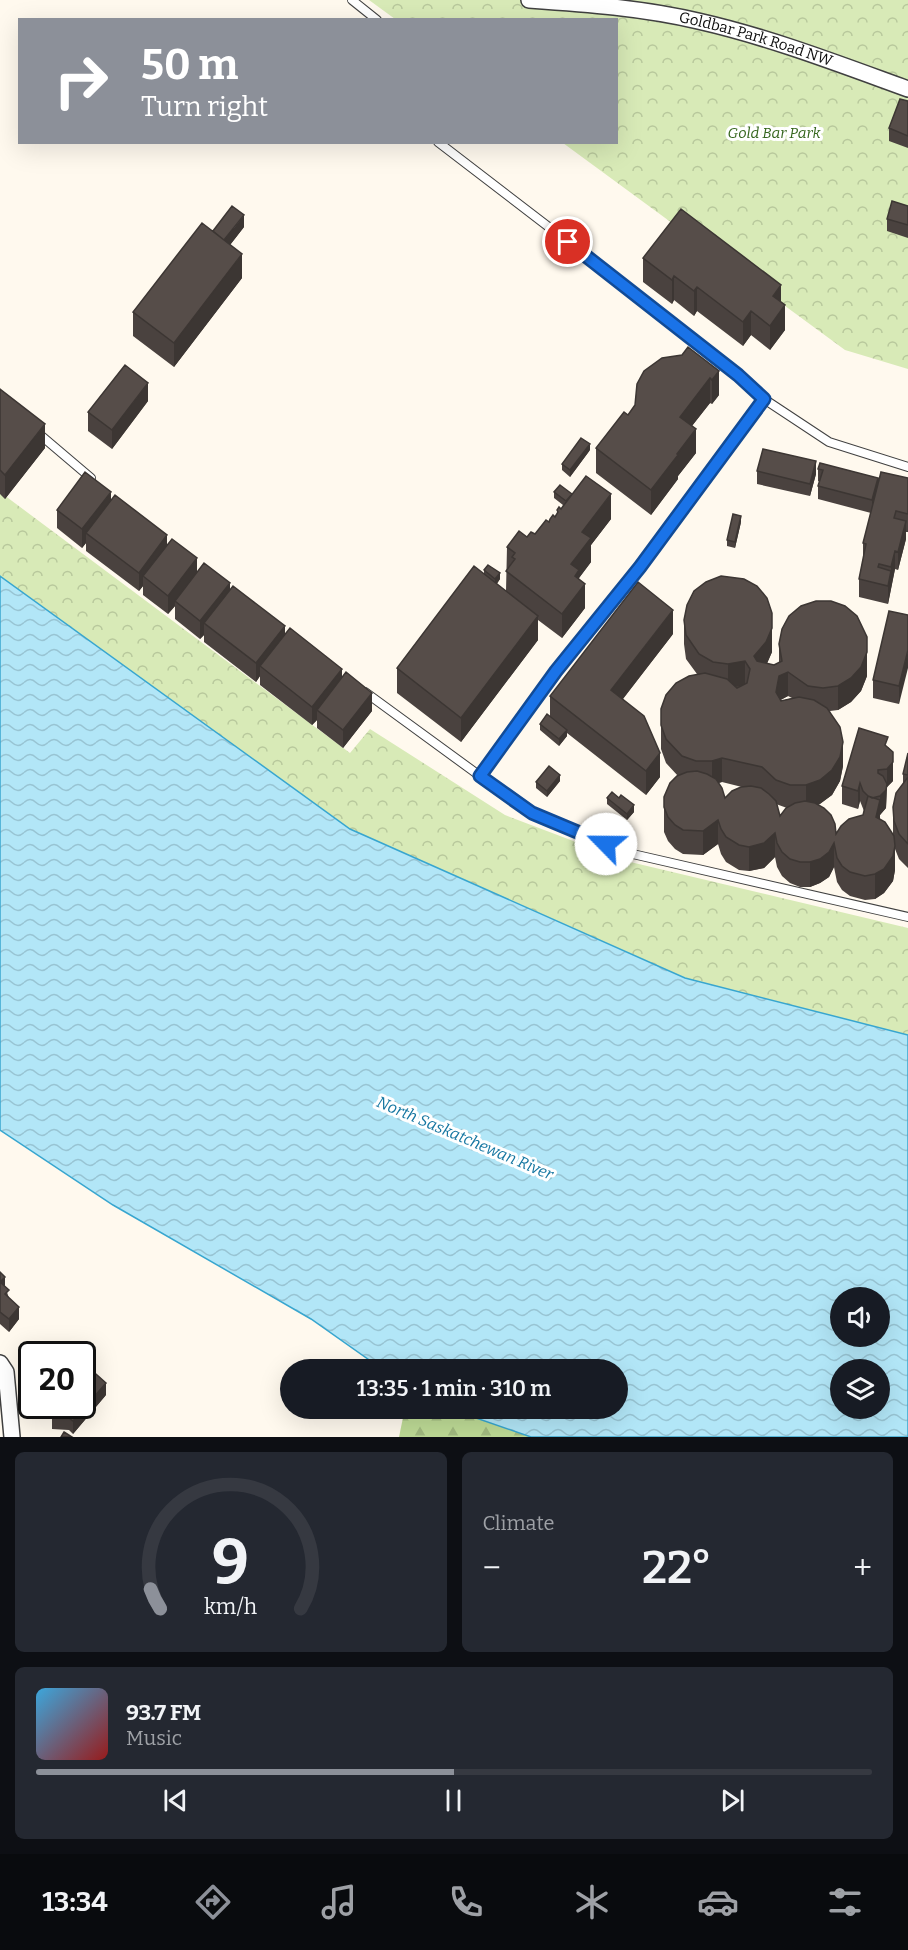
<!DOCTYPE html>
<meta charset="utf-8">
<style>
body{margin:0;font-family:Bitter,serif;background:#242831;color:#f1f3f6;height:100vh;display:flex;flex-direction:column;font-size:22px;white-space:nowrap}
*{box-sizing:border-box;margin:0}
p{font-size:20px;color:#9ea1a6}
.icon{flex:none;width:33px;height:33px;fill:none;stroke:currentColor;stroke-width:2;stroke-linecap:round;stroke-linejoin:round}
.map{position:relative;height:1437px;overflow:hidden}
.sheet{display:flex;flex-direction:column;gap:15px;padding:15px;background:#0d0f14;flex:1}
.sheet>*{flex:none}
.hud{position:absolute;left:18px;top:18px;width:600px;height:126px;border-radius:0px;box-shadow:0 6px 24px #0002;background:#8c9099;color:#fff;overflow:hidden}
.tools{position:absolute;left:830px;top:1287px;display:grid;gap:12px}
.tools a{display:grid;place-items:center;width:60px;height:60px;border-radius:50%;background:#171b24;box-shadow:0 6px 24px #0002;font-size:30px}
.speed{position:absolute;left:18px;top:1341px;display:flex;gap:12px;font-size:30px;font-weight:700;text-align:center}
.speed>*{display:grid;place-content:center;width:78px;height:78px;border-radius:50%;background:#171b24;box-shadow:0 6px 24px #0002;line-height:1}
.speed .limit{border:3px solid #111;border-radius:9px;background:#fff;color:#111}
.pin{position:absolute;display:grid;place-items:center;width:51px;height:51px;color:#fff;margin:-26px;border:3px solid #fff;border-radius:50%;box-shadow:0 2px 6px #0007}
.me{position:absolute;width:66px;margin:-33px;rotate:293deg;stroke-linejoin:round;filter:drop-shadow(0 0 4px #0008)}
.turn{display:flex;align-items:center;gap:21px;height:126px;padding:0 24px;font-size:27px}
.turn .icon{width:78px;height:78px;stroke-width:2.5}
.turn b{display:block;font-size:42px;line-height:51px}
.big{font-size:45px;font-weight:600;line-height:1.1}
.sheet .tile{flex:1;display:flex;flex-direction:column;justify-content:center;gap:9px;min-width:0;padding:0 21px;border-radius:9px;background:#242831}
.sheet .dial{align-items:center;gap:0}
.dial svg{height:156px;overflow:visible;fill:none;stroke:#363941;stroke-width:7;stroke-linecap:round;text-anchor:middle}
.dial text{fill:#f1f3f6;stroke:none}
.song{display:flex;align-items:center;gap:18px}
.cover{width:72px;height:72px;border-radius:9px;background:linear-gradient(135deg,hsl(200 70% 55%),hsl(0 70% 35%))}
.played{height:6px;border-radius:3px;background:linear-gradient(90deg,#8c9099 50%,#363941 50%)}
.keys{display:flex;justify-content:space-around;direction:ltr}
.heat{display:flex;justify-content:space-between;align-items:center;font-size:33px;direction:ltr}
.sheet .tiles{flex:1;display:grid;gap:15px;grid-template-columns:1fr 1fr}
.tile:last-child{grid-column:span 2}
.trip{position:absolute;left:280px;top:1359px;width:348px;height:60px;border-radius:30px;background:#171b24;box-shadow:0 6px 24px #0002;font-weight:600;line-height:60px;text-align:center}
.tab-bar{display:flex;height:96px;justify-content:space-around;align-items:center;background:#090b0e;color:#9ea1a6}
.tab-bar .icon{width:42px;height:42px}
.tab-bar .current{color:#8c9099}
.tab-bar b{font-size:27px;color:#f1f3f6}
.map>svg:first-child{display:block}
</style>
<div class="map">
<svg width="908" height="1437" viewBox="0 0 908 1437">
<defs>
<pattern id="forest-firs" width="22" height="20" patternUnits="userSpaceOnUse" patternTransform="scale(1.5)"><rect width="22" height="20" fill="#bedb96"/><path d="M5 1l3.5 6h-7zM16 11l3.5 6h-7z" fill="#a2bb80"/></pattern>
<pattern id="park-crowns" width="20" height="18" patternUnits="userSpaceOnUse" patternTransform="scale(1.5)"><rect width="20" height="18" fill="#d8eab7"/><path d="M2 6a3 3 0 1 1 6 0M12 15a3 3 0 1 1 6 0" fill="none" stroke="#b8c89c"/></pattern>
<pattern id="water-waves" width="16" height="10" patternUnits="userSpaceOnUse" patternTransform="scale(1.5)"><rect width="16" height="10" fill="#b2e6f7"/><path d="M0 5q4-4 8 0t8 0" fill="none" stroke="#98c4d3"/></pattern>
</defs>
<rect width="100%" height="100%" fill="#fff9ee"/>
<path fill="url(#forest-firs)" d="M405,1408L451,1409L532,1437H399Z"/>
<path fill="url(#park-crowns)" d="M369,0H908V369L845,350L563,143L616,142V20L395,19Z
M0,492L350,753L370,729L505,815L626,861L908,928V1035L685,978L350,829L0,576Z"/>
<path fill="url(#water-waves)" stroke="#38a6cf" stroke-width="1.5" fill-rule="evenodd" d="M0,576L350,829L685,978L908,1035V1437H531L450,1409L618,1408V1370L382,1369L311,1319L113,1205L0,1130ZM840,1298H879V1336H840ZM840,1370H879V1408H840Z"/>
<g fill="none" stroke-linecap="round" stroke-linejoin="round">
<g stroke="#404040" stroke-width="10">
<path id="service" d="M352,0L377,20
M438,142L623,284L738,375L764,399L829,442L908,467
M764,399L640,567L556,671L480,776L532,813L624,852L908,917
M38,433L91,478
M365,692L480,776"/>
</g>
<g stroke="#404040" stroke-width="18">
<g id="minor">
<path id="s1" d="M529,0C586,4 642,8 698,21C769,37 839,64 908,89"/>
<path d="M0,1363L6,1372L12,1437"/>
</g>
</g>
<use href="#service" stroke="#fff" stroke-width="8"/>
<use href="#minor" stroke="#fff" stroke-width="15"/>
</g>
<path fill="#4a423f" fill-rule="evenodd" d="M908,101V148L889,141V128Z
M908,206V238L887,231V219Z
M244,227L230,245L242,278L174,367L133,336V312L213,231Z
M643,258L781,302L785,330L770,350L751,335L743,346L697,311L694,316L674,300L672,304L643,282Z
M719,371V395L712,404L710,403L692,426L696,453L678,476V479L651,515L596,473V448L628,415L635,405Z
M0,389L45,448L5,499L0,494Z
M148,401L112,449L88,431V412Z
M590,450L570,477L562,470V464Z
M818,469L878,484L908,478V532H906V539L898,570L895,569L888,604L859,597V579L863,559V543L871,513L818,499V486L820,482L818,481Z
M757,471L816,474L810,496L757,484Z
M554,492L572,494L611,519L591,545V562L579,578L585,608L562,638L538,620V640L461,742L397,693V668L484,574V570L500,579L497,584L506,591L507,547L527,537L535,534L555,517L557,514V510L561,509L563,505L554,498Z
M111,500L167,544L197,572L230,590L285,635L342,678L372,711L343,748L317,728V720L312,725L260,685V676L256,682L204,642V635L200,639L175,619V606L168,614L143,595V586L139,591L86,551V543L82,548L57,528V510Z
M741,522L735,548L727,546V540Z
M908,615L899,704L873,698V680Z
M684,620L772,652L767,663L774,665L779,663V644L867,676L861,691L851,702L838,710L830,711L843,766L840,781L832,795L818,805L836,834L863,815L864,811L860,801L858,809L842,804V786L888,747L893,752V781L887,787L886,808L880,815V819L893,834V807L903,784V774L908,753V868L899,859L895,849V870L893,881L884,893L875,899L865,900L850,896L842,890L837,882L834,867L829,877L820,883L810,887H800L790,883L782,876L777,867L775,857L764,868L749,871L739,870L726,862L721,854L718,844L703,855L683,854L675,849L668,841L664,832V797L678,776L666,763L661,749V709L697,674L686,659L684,644ZM788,696L792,698L781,701L780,700ZM722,782L742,787L725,798L718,783ZM776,804L787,808L780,816Z
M673,634L623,699L660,777L646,795L567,733V736L559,746L540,730V724L550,716V696Z
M560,781L547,797L536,788V782Z
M607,798H619L634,812L627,820L607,804Z
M0,1272L9,1298L19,1319L9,1332L0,1324Z
M106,1395L73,1434L69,1430L52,1429V1416Z"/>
<path fill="#3c3633" d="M244,215V227L223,254V242Z
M242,254V278L174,367V343Z
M674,276V300L672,304V280Z
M781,285V309L773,296Z
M697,287V311L694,316V291Z
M785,305V330L770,350V326Z
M751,311V335L743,346V322Z
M719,371V395L712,404V380Z
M710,378V403L680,441V417Z
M148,383V401L112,449V430Z
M45,424V448L5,499V475Z
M696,429V453L678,476V479L651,515V490Z
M590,444V450L570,477V470Z
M816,461V474L810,496V484Z
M878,478V490L872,513V500Z
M111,492V510L86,533V543L82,548V529Z
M611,494V519L591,545V562L579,578V591L585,584V608L562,638V614L571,564L582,532Z
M741,516V522L735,548V542Z
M906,521V539L898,570V552Z
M167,535V554L143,576V586L139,591V573Z
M895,551V569L888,604V586L891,573V567Z
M197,558V577L175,601V606L168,614V596Z
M500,573V579L495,585V579Z
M230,583V601L204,623V635L200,639V621Z
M673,610V634L611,714V690Z
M772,613V652L766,666L754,680V656Z
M538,616V640L461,742V718Z
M285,626V644L260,666V676L256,682V663Z
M867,637V676L861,691L851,702L838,710V686Z
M908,650V668L899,704V686Z
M745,661V685L728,688V664Z
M342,669V687L317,710V720L312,725V707Z
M788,672V696L779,701L776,692L779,676Z
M372,693V711L343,748V730Z
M567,730V736L559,746V739Z
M843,742V766L840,781L832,795L820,804L806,810V785Z
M660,753V777L646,795V771Z
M722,758V782L712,785V761Z
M893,762V781L887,787V769Z
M560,775V781L547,797V791Z
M860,783V801L858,809V791Z
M887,784L886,808L880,815V796Z
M880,800V824L876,817Z
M634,805V812L627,820V814Z
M718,820V844L703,855V831Z
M775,833V857L764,868L749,871V847Z
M834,843V867L829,877L820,883L810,887V862Z
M895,846V870L893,881L884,893L875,899V874Z
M5,1277V1289L0,1282Z
M19,1307V1319L9,1332V1319Z
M106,1383V1395L73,1434V1421Z"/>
<path fill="#564d49" stroke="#3c3633" stroke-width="1.5" d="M900,99L908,101V136L889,128Z
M892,201L908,206V225L887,219Z
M232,206L244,215L224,240L213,231Z
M681,209L781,285L773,296L785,305L770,326L751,311L743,322L697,287L694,291L674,276L672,280L643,258Z
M202,223L242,254L174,343L133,312Z
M688,347L719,371L712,380L710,378L680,417L696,429L677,454L678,455L651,490L596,448L624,412L628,415L635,405L637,384L644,371L662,358L682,355Z
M125,365L148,383L112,430L88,412Z
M0,389L45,424L5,475L0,470Z
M581,438L590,444L570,470L562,464Z
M763,449L816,461L810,484L757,471Z
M820,463L878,478L872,500L818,486L823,470L818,469Z
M85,472L111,492L82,529L57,510Z
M881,472L908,478V514L896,511L894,518L906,521L898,552L895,551L891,567L879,564L878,567L891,571L888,586L859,579L866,544L863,543Z
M586,476L611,494L582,532L591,538L571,564L579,570L575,576L585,584L562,614L506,571L515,559L512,557L515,553L507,547L519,531L527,537L531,532L535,534L546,520L549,522L550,519L553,515L555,517L558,512L557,510L559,507L561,509Z
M560,485L572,494L566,501L554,492Z
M115,495L167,535L139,573L86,533Z
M733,514L741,516L735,542L727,540Z
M172,539L197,558L168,596L143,576Z
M204,563L230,583L200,621L175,601Z
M488,565L500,573L495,579L484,570Z
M474,566L538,616L461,718L397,668Z
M721,576L744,579L757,586L767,598L772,613V628L766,642L754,656L757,661L774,665L782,661L779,644L782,629L789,616L801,606L816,601H831L845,606L857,616L867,637V652L861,667L851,678L838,686L823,688L808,686L788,672L779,676L776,692L781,701L799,697L814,700L827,708L840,727L843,742L840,757L832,770L820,780L806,785H790L776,780L762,767L722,758L712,761H696L682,756L666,739L661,725V709L666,695L676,683L689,676L705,673L727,679L737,688L747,683L750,669L745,661L728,664L713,662L699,654L686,635L684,620L687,605L694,591L706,582Z
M638,582L673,610L611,690L644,716L660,753L646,771L550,696Z
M233,586L285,626L256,663L204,623Z
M889,611L908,615V650L899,686L873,680Z
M290,628L342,669L312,707L260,666Z
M346,672L372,693L343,730L317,710Z
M547,714L567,730L559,739L540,724Z
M859,728L888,737L885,745L893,752V762L887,769L878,770V773L883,776L887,784L886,790L880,796L872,798L868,796L863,791L860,783L858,791L842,786Z
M908,753V775L903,774Z
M549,766L560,775L547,791L536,782Z
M697,771L707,774L716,779L722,788L725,798L732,791L741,787L751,786L761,788L769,794L776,801L780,816L786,808L795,803L805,801L815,803L824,808L831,815L835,824L836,834L841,826L849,819L863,815L868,796L880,800L876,817L885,822L894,836L895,846L893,856L884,869L875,874L865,876L850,872L842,866L837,858L834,843L829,852L820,859L810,862H800L790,859L782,852L777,843L775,833L764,843L749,847L739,845L726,837L721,829L718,820L703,831L683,830L675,825L668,817L664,807V797L670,783L677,776L687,772Z
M908,777V844L899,834L894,821L893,807L896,793Z
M612,792L619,798L621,795L634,805L627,814L607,798Z
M0,1272L5,1277L0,1282L9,1290L5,1294L19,1307L9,1319L0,1312Z
M87,1366L106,1383L73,1421L69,1418L52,1416L53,1406H82V1371Z
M64,1432L72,1437H61Z"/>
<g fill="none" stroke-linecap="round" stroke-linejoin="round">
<g stroke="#114b97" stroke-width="15">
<path id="route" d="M568,242L738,375L764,399L640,567L556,671L480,776L532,813L606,844"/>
</g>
<use href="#route" stroke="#1a73e8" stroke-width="10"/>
</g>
<g text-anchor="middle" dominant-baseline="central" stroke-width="6" stroke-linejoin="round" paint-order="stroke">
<g font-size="15" fill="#0d0d0d" stroke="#fff">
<text stroke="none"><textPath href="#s1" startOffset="231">Goldbar Park Road NW</textPath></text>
</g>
<g font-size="15" font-style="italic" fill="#35661d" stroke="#fff">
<text x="774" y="133">Gold Bar Park</text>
</g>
<g font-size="16" font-style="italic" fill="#1576a1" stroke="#fff">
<text transform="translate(465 1138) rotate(23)">North Saskatchewan River</text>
</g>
</g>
</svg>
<div class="tools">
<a><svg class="icon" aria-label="sound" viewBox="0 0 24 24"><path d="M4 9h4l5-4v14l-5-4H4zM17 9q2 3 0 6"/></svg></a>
<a><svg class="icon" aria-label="layers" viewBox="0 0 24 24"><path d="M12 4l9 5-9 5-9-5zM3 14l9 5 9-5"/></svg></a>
</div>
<div class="speed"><div class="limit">20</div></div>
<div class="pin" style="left:568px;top:242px;background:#d93025"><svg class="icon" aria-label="arrive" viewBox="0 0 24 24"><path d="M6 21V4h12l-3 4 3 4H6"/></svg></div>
<svg class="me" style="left:606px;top:844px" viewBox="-20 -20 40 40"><circle r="19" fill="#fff"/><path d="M0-13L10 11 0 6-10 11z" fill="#1a73e8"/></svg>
<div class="trip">13:35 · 1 min · 310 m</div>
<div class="hud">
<div class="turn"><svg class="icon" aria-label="right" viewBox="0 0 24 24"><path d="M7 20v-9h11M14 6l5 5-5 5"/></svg><div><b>50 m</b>Turn right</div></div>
</div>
</div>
<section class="sheet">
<div class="tiles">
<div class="tile dial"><svg viewBox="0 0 100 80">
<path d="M14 69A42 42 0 1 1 86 69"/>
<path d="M14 69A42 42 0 0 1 9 59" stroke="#8c9099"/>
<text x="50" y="56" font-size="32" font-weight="700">9</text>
<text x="50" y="72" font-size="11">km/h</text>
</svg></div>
<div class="tile"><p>Climate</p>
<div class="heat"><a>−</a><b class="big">22°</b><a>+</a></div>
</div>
<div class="tile">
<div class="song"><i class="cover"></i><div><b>93.7 FM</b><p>Music</p></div></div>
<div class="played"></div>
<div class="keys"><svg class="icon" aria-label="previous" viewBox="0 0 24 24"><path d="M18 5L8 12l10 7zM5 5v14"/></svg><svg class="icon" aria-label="pause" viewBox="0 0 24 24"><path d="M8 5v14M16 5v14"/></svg><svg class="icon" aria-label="next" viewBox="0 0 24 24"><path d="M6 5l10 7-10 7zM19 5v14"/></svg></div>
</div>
</div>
</section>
<nav class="tab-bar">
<b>13:34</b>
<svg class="icon current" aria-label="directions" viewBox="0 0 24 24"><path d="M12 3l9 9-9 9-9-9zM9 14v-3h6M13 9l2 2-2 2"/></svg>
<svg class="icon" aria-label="music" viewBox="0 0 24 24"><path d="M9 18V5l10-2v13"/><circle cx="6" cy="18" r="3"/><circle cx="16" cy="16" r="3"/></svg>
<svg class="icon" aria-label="phone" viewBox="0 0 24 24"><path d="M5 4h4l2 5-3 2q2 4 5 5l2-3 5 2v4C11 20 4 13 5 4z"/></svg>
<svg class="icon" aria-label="climate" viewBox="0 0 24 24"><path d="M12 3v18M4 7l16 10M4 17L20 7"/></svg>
<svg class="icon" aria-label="car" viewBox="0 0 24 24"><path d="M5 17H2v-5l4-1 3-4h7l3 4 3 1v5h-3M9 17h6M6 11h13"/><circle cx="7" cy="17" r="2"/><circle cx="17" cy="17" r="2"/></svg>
<svg class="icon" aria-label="filters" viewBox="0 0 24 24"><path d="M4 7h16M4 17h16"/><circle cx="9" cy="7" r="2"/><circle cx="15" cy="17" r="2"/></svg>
</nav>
